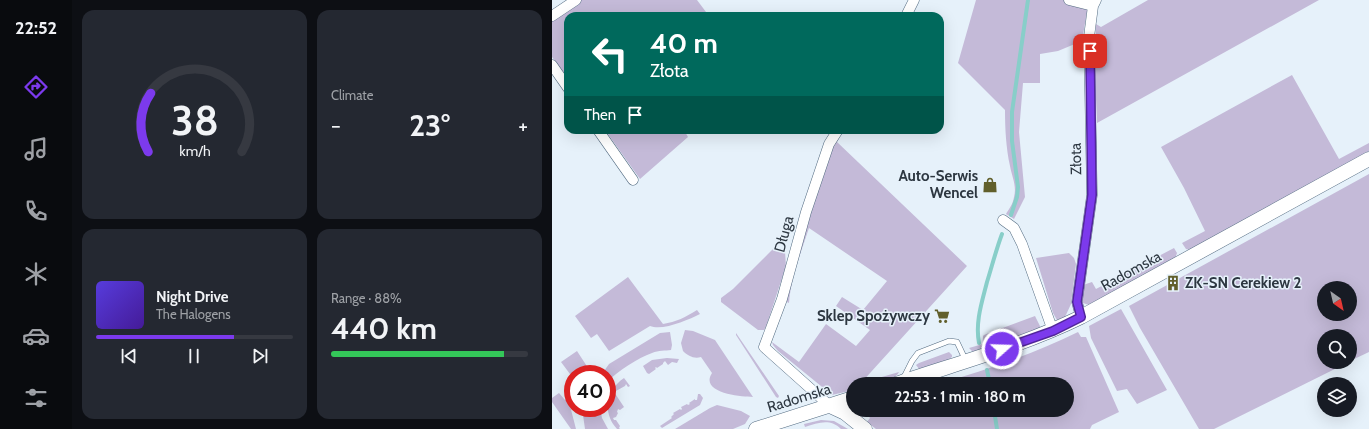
<!DOCTYPE html>
<meta charset="utf-8">
<style>
body{margin:0;font-family:Cabin,sans-serif;background:#242831;color:#f1f3f6;height:100vh;display:flex;flex-direction:column;font-size:15px;white-space:nowrap}
*{box-sizing:border-box;margin:0}
p{font-size:13px;color:#9ea1a6}
.icon{flex:none;width:22px;height:22px;fill:none;stroke:currentColor;stroke-width:2;stroke-linecap:round;stroke-linejoin:round}
.map{position:relative;flex:1;overflow:hidden}
.panel{display:flex;flex-direction:column;gap:10px;padding:10px;background:#0d0f14;width:480px}
.panel>*{flex:none}
.banner{position:absolute;left:12px;top:12px;width:380px;height:122px;border-radius:12px;box-shadow:0 4px 16px #0002;background:#00695c;color:#fff;overflow:hidden}
.needle{width:26px;rotate:146deg}
.tools{position:absolute;left:765px;top:281px;display:grid;gap:8px}
.tools a{display:grid;place-items:center;width:40px;height:40px;border-radius:50%;background:#171b24;box-shadow:0 4px 16px #0002;font-size:20px}
.speed{position:absolute;left:12px;top:365px;display:flex;gap:8px;font-size:20px;font-weight:700;text-align:center}
.speed>*{display:grid;place-content:center;width:52px;height:52px;border-radius:50%;background:#171b24;box-shadow:0 4px 16px #0002;line-height:1}
.speed .limit{border:6px solid #d22;background:#fff;color:#111}
.pin{position:absolute;display:grid;place-items:center;width:34px;height:34px;color:#fff;margin:-17px;border-radius:8px;box-shadow:0 2px 6px #0006}
.me{position:absolute;width:44px;margin:-22px;rotate:70deg;stroke-linejoin:round;filter:drop-shadow(0 0 3px #0008)}
.turn{display:flex;align-items:center;gap:14px;height:84px;padding:0 20px;font-size:18px}
.turn .icon{width:52px;height:52px;stroke-width:2.5}
.turn b{display:block;font-size:28px;line-height:34px}
.then{display:flex;align-items:center;height:38px;padding:0 20px;background:#0003;gap:8px;font-size:15px}
.big{font-size:30px;font-weight:700;line-height:1.1}
.panel .tile{flex:1;display:flex;flex-direction:column;justify-content:center;gap:6px;min-width:0;padding:0 14px;border-radius:12px;background:#242831}
.panel .dial{align-items:center;gap:0}
.dial svg{height:104px;overflow:visible;fill:none;stroke:#363941;stroke-width:7;stroke-linecap:round;text-anchor:middle}
.dial text{fill:#f1f3f6;stroke:none}
.song{display:flex;align-items:center;gap:12px}
.cover{width:48px;height:48px;border-radius:6px;background:linear-gradient(135deg,hsl(250 70% 55%),hsl(260 70% 35%))}
.played{height:4px;border-radius:2px;background:linear-gradient(90deg,#7c3aed 70%,#363941 70%)}
.keys{display:flex;justify-content:space-around;direction:ltr}
.heat{display:flex;justify-content:space-between;align-items:center;font-size:22px;direction:ltr}
.charge{height:6px;border-radius:3px;background:linear-gradient(90deg,#34c759 88%,#363941 0)}
.panel .tiles{flex:1;display:grid;gap:10px;grid-template-columns:repeat(2,1fr)}
.trip{position:absolute;left:294px;top:377px;width:228px;height:40px;border-radius:20px;background:#171b24;box-shadow:0 4px 16px #0002;font-weight:700;line-height:40px;text-align:center}
main{display:flex;flex:1;min-height:0}
.dock{display:flex;flex-direction:column;width:72px;justify-content:space-around;align-items:center;background:#090b0e;color:#9ea1a6}
.dock .icon{width:28px;height:28px}
.dock .active{color:#7c3aed}
.dock b{font-size:18px;color:#f1f3f6}
.map>svg:first-child{display:block}
</style>
<main>
<nav class="dock">
<b>22:52</b>
<svg class="icon active" aria-label="directions" viewBox="0 0 24 24"><path d="M12 3l9 9-9 9-9-9zM9 14v-3h6M13 9l2 2-2 2"/></svg>
<svg class="icon" aria-label="music" viewBox="0 0 24 24"><path d="M9 18V5l10-2v13"/><circle cx="6" cy="18" r="3"/><circle cx="16" cy="16" r="3"/></svg>
<svg class="icon" aria-label="phone" viewBox="0 0 24 24"><path d="M5 4h4l2 5-3 2q2 4 5 5l2-3 5 2v4C11 20 4 13 5 4z"/></svg>
<svg class="icon" aria-label="climate" viewBox="0 0 24 24"><path d="M12 3v18M4 7l16 10M4 17L20 7"/></svg>
<svg class="icon" aria-label="car" viewBox="0 0 24 24"><path d="M5 17H2v-5l4-1 3-4h7l3 4 3 1v5h-3M9 17h6M6 11h13"/><circle cx="7" cy="17" r="2"/><circle cx="17" cy="17" r="2"/></svg>
<svg class="icon" aria-label="filters" viewBox="0 0 24 24"><path d="M4 7h16M4 17h16"/><circle cx="9" cy="7" r="2"/><circle cx="15" cy="17" r="2"/></svg>
</nav>
<section class="panel">
<div class="tiles">
<div class="tile dial"><svg viewBox="0 0 100 80">
<path d="M14 69A42 42 0 1 1 86 69"/>
<path d="M14 69A42 42 0 0 1 16 24" stroke="#7c3aed"/>
<text x="50" y="56" font-size="32" font-weight="700">38</text>
<text x="50" y="72" font-size="11">km/h</text>
</svg></div>
<div class="tile"><p>Climate</p>
<div class="heat"><a>−</a><b class="big">23°</b><a>+</a></div>
</div>
<div class="tile">
<div class="song"><i class="cover"></i><div><b>Night Drive</b><p>The Halogens</p></div></div>
<div class="played"></div>
<div class="keys"><svg class="icon" aria-label="previous" viewBox="0 0 24 24"><path d="M18 5L8 12l10 7zM5 5v14"/></svg><svg class="icon" aria-label="pause" viewBox="0 0 24 24"><path d="M8 5v14M16 5v14"/></svg><svg class="icon" aria-label="next" viewBox="0 0 24 24"><path d="M6 5l10 7-10 7zM19 5v14"/></svg></div>
</div>
<div class="tile"><p>Range · 88%</p><b class="big">440 km</b><div class="charge"></div></div>
</div>
</section>
<div class="map">
<svg width="817" height="429" viewBox="0 0 817 429">
<rect width="100%" height="100%" fill="#e6f1fa"/>
<path fill="#c4bad8" fill-rule="evenodd" d="M29,0H145L157,16H16V79L0,57V20Z
M424,0H537L530,41L506,51L488,54V83H471L467,132L473,197L462,219L454,214C457,209 461,204 462,197C465,186 460,177 458,166C454,148 453,128 453,110L406,63Z
M596,0H767L545,123L543,75L544,24L549,27Z
M740,75L787,159L817,143V151L638,250L634,249L630,243L653,231L632,188L609,147Z
M53,130H132L136,137L88,179Z
M284,137L287,138L285,142L415,266L309,383L347,372C340,385 314,384 301,384V390L280,395L226,351L221,345L220,342L247,362L274,324L304,346L318,330L284,306L290,297L311,310L335,281L257,228C249,252 239,277 237,303L235,302V294L269,174Z
M817,174V352L798,361V336H772V362H797L662,429H647L588,328L577,306ZM772,288H798V314H772Z
M222,248L233,252L234,266L214,327L212,330H206L169,302V298L181,289Z
M622,248L625,253L623,259L537,305L531,303L529,299L531,285L540,282L544,289Z
M517,253L522,258L524,264L519,304L513,317L505,320L501,313L484,258Z
M76,277L111,324C124,322 134,317 145,310L148,314C136,320 111,331 98,326L57,351L45,334L39,338L23,316Z
M569,309L615,390L585,404L575,389L565,391L539,338L537,326Z
M483,316L489,328L422,353L417,348L431,344V336L432,335Z
M133,330L141,331L163,340L201,397C189,397 147,393 160,373L149,357C142,359 136,356 131,351L129,343Z
M118,332L120,345L119,350C113,351 107,350 100,353C86,358 66,371 55,382V374H50L57,364L108,333Z
M526,332L529,337H534L567,412L540,425L538,429H324L315,422L318,418L315,414L314,410H515V384H386C434,370 481,354 526,332Z
M184,333L227,396L226,398L224,397L184,335Z
M25,351L38,371L36,374H21V378L9,362Z
M397,352L400,355V357L393,362L368,370L364,365L367,363Z
M115,358L127,359L125,363L120,362L116,365L113,361L111,363V364L105,368L104,367L103,368L104,369L97,374L95,373L91,366L100,360Z
M72,378L78,386L76,387L74,384L73,386L62,392L72,407L68,410L66,409L65,412L66,413L64,417L61,418L62,420H64L68,426L67,428L68,429H65C50,413 54,390 72,378Z
M7,393L13,400L16,398L24,429H19L0,402V398Z
M146,394H148L151,398L148,405L110,428L108,426L120,418L119,417L122,414L121,413L128,409L129,410L130,409L129,407L135,404L136,405L138,404L137,403L143,399V400H145Z
M165,405L189,411L198,416L193,424L181,429H123L158,408Z
M30,408H48L50,418L56,429H33Z
M269,420L282,421L296,429H289C278,418 266,423 253,427L252,424Z"/>
<g fill="none" stroke-linecap="round" stroke-linejoin="round">
<path stroke="#88cec9" stroke-width="4" d="M459,215L465,197L466,187L460,141V112L476,0
M427,343C423,322 430,302 435,282C440,266 444,250 450,234
M435,370L438,384
M442,410L445,429"/>
<g stroke="#536b81" stroke-width="6">
<path id="lane" d="M351,379L360,361L366,353L397,341L405,342L414,361"/>
</g>
<g stroke="#536b81" stroke-width="11">
<path id="street" d="M517,0L541,6
M0,16L24,0
M354,16L362,0
M0,65L16,88
M46,130L81,180
M451,220L462,228L470,244L501,331
M529,317L525,302L540,195L537,37L541,6L544,0
M278,406L212,347L230,299L254,212L277,144L286,130"/>
</g>
<g stroke="#536b81" stroke-width="15">
<path id="secondary" d="M344,384C406,363 470,346 529,317L817,159
M278,406L293,413L313,429
M204,429L301,398"/>
</g>
<use href="#lane" stroke="#fff" stroke-width="5"/>
<use href="#street" stroke="#fff" stroke-width="10"/>
<use href="#secondary" stroke="#fff" stroke-width="14"/>
</g>
<g fill="none" stroke-linecap="round" stroke-linejoin="round">
<g stroke="#51269a" stroke-width="10">
<path id="route" d="M450,349L501,331L529,317L525,302L540,195L538,51"/>
</g>
<use href="#route" stroke="#7c3aed" stroke-width="7"/>
</g>
<defs>
<g id="shop-bare" transform="scale(1.2)"><path d="M-5-2.5h2.3a2.7 3.5 0 0 1 5.4 0H5L5.5 6h-11ZM-1.5-2.5h3a1.5 2.3 0 0 0-3 0Z" fill="#615f2b" stroke="#e6f1fa" stroke-width="2.5" paint-order="stroke"/></g>
<g id="building-bare" transform="scale(1.2)"><path d="M-4-6H4V6H1V3H-1V6H-4ZM-2.5-4.3h1.7v1.8h-1.7ZM.8-4.3h1.7v1.8H.8ZM-2.5-1h1.7V.8h-1.7ZM.8-1h1.7V.8H.8Z" fill="#615f2b" stroke="#e6f1fa" stroke-width="2.5" paint-order="stroke"/></g>
<g id="supermarket-bare" transform="scale(1.2)"><path d="M-6-5.5h2.5l.6 2H6L4.5 2H-2.5L-4.4-4H-6ZM-1.5 3.2a1.3 1.3 0 1 0 .1 0ZM3 3.2a1.3 1.3 0 1 0 .1 0Z" fill="#615f2b" stroke="#e6f1fa" stroke-width="2.5" paint-order="stroke"/></g>
</defs>
<g fill-rule="evenodd">
<use href="#shop-bare" x="438" y="185"/>
<use href="#building-bare" x="621" y="283"/>
<use href="#supermarket-bare" x="390" y="316"/>
</g>
<g text-anchor="middle" dominant-baseline="central" stroke-width="3" stroke-linejoin="round" paint-order="stroke">
<g font-size="15" fill="#2d3741" stroke="#e6f1fa">
<text transform="translate(524 159) rotate(-91)">Złota</text>
<text transform="translate(232 234) rotate(-75)">Długa</text>
<text transform="translate(579 271) rotate(-29)">Radomska</text>
<text transform="translate(247 398) rotate(-17)">Radomska</text>
</g>
<g font-size="15" font-weight="bold" fill="#2d3741" stroke="#e6f1fa" text-anchor="end">
<text x="426" y="176">Auto-Serwis<tspan x="426" dy="17">Wencel</tspan></text>
<text x="633" y="283" text-anchor="start">ZK-SN Cerekiew 2</text>
<text x="378" y="316">Sklep Spożywczy</text>
</g>
</g>
</svg>
<div class="tools">
<a><svg class="needle" viewBox="-14 -14 28 28"><path d="M0-13l5 13h-10z" fill="#e53935"/><path d="M0 13l5-13h-10z" fill="#9ea1a6"/></svg></a>
<a><svg class="icon" aria-label="search" viewBox="0 0 24 24"><circle cx="10" cy="10" r="6"/><path d="M15 15l6 6"/></svg></a>
<a><svg class="icon" aria-label="layers" viewBox="0 0 24 24"><path d="M12 4l9 5-9 5-9-5zM3 14l9 5 9-5"/></svg></a>
</div>
<div class="speed"><div class="limit">40</div></div>
<div class="pin" style="left:538px;top:51px;background:#d93025"><svg class="icon" aria-label="arrive" viewBox="0 0 24 24"><path d="M6 21V4h12l-3 4 3 4H6"/></svg></div>
<svg class="me" style="left:450px;top:349px" viewBox="-20 -20 40 40"><circle r="17" fill="#7c3aed" stroke="#fff" stroke-width="3"/><path d="M0-11L8 9 0 5-8 9z" fill="#fff"/></svg>
<div class="trip">22:53 · 1 min · 180 m</div>
<div class="banner">
<div class="turn"><svg class="icon" aria-label="left" viewBox="0 0 24 24"><path d="M17 20v-9H6M10 6l-5 5 5 5"/></svg><div><b>40 m</b>Złota</div></div>
<div class="then">Then<svg class="icon" aria-label="arrive" viewBox="0 0 24 24"><path d="M6 21V4h12l-3 4 3 4H6"/></svg></div>
</div>
</div>
</main>
